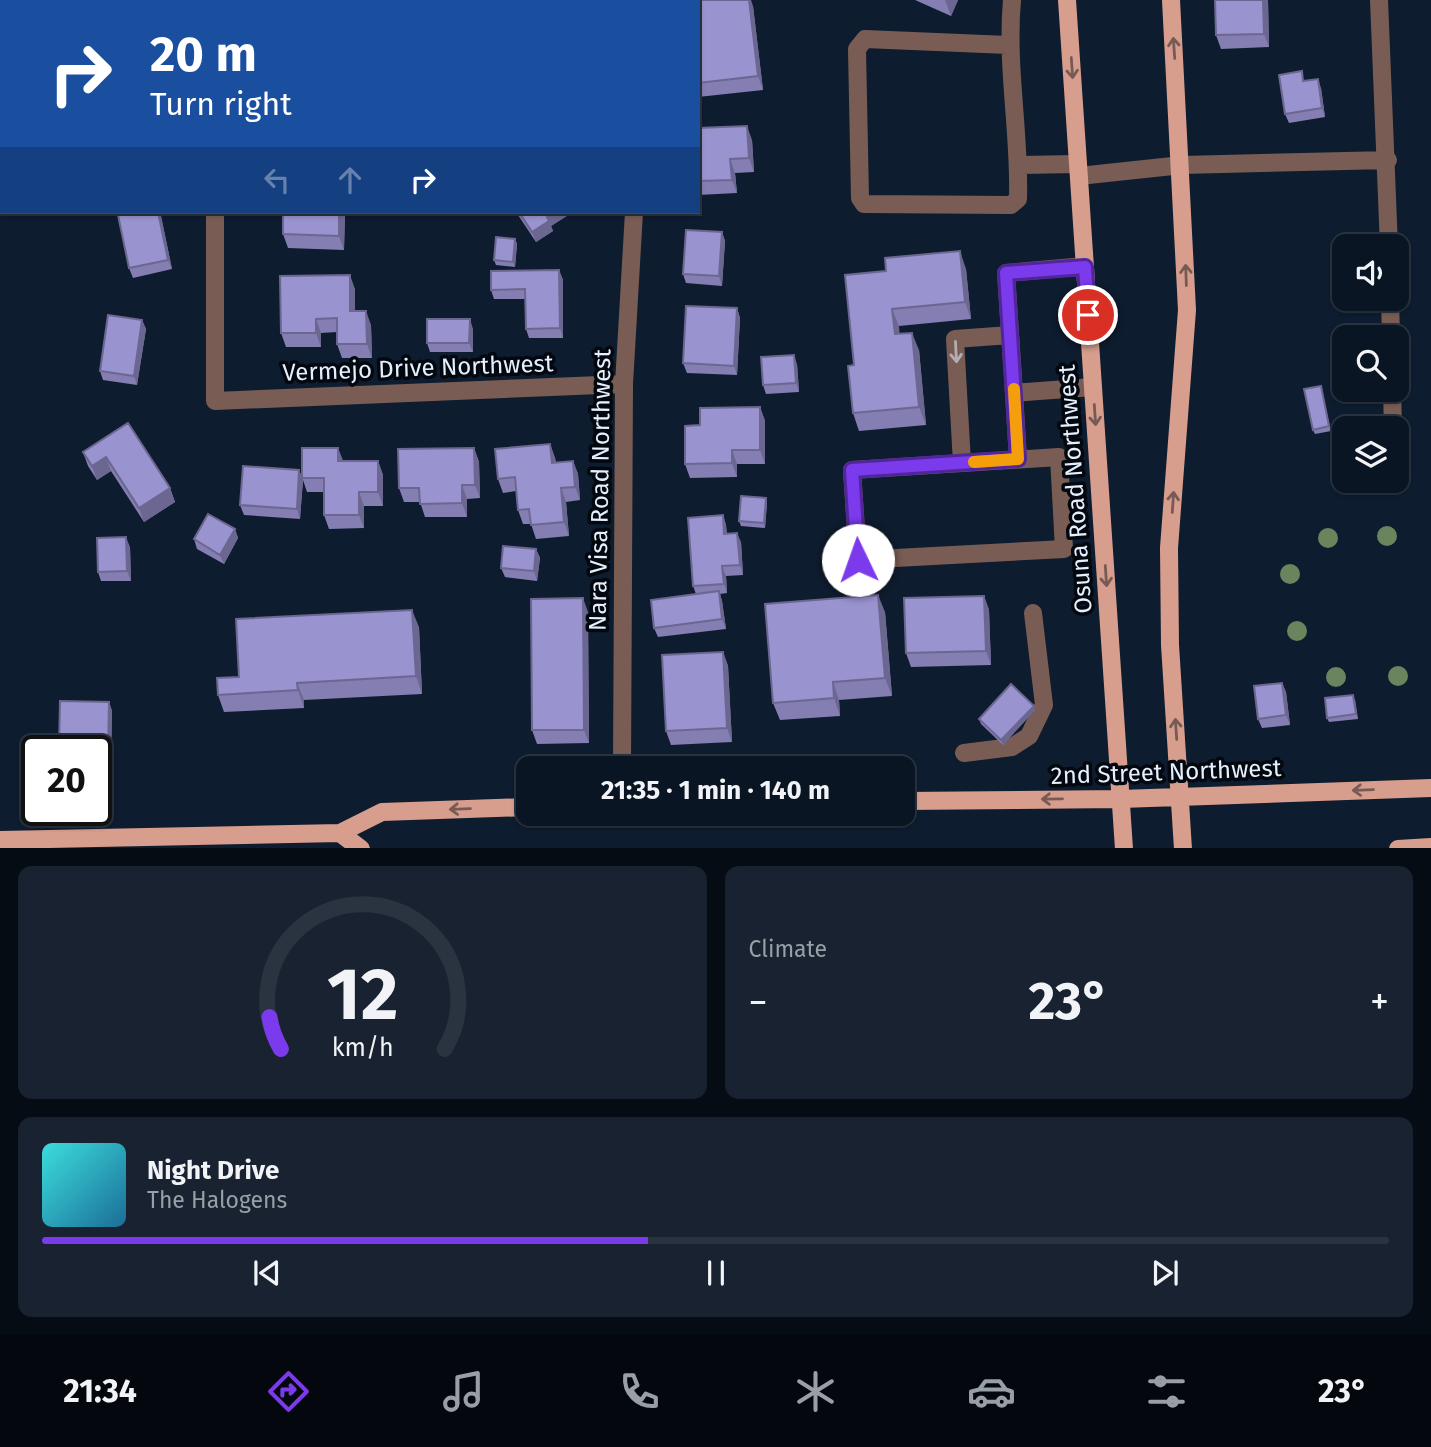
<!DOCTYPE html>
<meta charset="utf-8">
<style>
body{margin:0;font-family:"Fira Sans",sans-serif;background:#182230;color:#f1f3f6;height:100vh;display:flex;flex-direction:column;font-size:26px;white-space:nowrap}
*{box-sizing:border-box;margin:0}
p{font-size:23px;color:#999fa6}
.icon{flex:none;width:38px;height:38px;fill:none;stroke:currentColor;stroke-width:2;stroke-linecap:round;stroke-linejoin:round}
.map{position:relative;height:848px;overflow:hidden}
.details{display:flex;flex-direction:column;gap:18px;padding:18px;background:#060c13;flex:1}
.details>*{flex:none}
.hud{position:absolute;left:0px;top:0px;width:700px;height:214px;box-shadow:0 2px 5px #0004,0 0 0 2px #2a3441;background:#1a4fa0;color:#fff;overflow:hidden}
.buttons{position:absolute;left:1332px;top:234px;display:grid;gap:14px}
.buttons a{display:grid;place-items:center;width:77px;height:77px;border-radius:14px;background:#0a1523;box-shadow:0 2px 5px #0004,0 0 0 2px #2a3441;font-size:35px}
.speed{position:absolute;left:21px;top:735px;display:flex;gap:14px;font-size:35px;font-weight:700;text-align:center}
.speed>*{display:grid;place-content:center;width:91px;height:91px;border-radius:50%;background:#0a1523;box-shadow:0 2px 5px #0004,0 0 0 2px #2a3441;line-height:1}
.speed .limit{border:4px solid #111;border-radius:10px;background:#fff;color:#111}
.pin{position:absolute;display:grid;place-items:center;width:60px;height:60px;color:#fff;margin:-30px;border:4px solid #fff;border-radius:50%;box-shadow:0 2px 7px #0007}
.me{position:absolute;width:77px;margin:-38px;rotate:357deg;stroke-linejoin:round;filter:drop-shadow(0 0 5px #0008)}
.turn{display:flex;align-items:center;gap:24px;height:147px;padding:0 35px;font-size:32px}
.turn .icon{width:91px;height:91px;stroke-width:2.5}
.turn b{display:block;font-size:49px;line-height:60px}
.lanes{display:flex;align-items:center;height:66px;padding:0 35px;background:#0003;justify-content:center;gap:35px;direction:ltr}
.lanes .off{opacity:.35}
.big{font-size:52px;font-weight:700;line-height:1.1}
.details .card{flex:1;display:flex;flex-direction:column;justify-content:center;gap:10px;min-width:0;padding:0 24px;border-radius:14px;background:#182230}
.details .dial{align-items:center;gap:0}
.dial svg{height:182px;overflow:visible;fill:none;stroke:#2a3441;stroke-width:7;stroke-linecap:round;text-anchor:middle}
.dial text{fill:#f1f3f6;stroke:none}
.song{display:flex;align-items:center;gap:21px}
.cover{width:84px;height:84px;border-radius:10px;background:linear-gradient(135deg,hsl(180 70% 55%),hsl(200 70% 35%))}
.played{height:7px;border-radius:4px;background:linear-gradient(90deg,#7c3aed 45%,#2a3441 45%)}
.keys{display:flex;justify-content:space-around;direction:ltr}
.heat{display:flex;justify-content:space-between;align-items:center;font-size:38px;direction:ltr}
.details .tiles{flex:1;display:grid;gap:18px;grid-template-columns:1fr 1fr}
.card:last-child{grid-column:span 2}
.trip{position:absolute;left:516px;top:756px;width:399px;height:70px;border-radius:14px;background:#0a1523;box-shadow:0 2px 5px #0004,0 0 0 2px #2a3441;font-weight:700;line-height:70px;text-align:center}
.tabs{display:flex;height:112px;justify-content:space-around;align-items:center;background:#04080e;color:#999fa6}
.tabs .icon{width:49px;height:49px}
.tabs .on{color:#7c3aed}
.tabs b{font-size:32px;color:#f1f3f6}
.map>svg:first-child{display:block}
</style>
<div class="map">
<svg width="1431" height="849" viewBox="0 0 1431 849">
<rect width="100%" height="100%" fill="#0e1c2f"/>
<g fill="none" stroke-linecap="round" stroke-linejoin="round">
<path stroke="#795d54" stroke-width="18" d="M635,0V2
M1379,0L1389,247
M219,2L220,0
M1008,45L865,39L857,49L860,198L864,204L1011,205L1018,199C1020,131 1006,68 1012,0
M1019,165L1078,164
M1079,176L1182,165L1388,160
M215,212V401L624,384
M1085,266L1006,273L1014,393L1093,387
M1390,299L1391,338
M1392,390L1393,429
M1014,393L1018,459
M1059,457L1064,549L858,560L852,470Z
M962,463L955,339L1010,335
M964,753L1012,747L1029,736L1044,705L1033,613
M622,768L624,384L634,212"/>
<path stroke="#d89e8d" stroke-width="18" d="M1067,0L1124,849
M1171,0L1187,310L1169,548L1170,645L1183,849
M903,801L1121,799L1431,788
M340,833L361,849
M0,840L340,833L382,812L528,807
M1398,849L1431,847"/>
</g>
<g fill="#6a845e">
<circle cx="1387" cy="536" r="10"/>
<circle cx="1328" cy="538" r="10"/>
<circle cx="1290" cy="574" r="10"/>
<circle cx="1297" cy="631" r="10"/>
<circle cx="1398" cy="676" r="10"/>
<circle cx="1336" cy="677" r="10"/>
</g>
<path fill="#847eb2" d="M915,0H958L951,16Z
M1215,0H1268L1269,47L1221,49L1216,35Z
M698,2L753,6L763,90L698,97Z
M1305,81L1321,88L1325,117L1289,123L1285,114Z
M698,128L752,140L754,172L735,173L737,193L698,195Z
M345,212L344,250L288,248L283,234Z
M516,212H573L551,226L553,231L536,242Z
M161,216L172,269L133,278L129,268Z
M722,232L725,241L722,286L686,283L683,274Z
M515,239L517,244L515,267L496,265L494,260Z
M966,269L971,319L899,326V334L919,350L926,425L859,431L853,413L854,365L845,275Z
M559,270L563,280V338H529L526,329L525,299H494L491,290Z
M355,289V311L371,325L372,358H342L337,344V332L321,333V347H286L281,333Z
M737,308L740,318L737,375L687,373L683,363Z
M142,320L146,329L137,385L103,380L100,371Z
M473,329V352H430L427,343Z
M797,364L799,392L766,394L763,385Z
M1321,386L1331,431L1315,434L1313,430Z
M760,407L765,421V464H737V477L690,478L685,464L700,425Z
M128,423L170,488L175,502L144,522L111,471L97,480L88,466L83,452Z
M550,444L555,458L556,462L573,461L578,474L580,500L566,502L569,536L536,539L531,524H523L518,510L516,491L503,493L498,479Z
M338,448L343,461H378L383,475V506H364V528L329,529L324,515V492H307L303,480L300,519L244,515L240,505L299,470L302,478Z
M474,448L479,462L480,498L467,499V517H425L420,502H404L399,488Z
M766,498L767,503L765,528L741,526L739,521Z
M723,515L726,525L727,534L741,542L743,575L726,576L727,593L720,594L722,601L726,629L658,637L654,628L696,594L693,586Z
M235,529L238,538L224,564L197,549L194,539Z
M130,547L131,581H101L98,572Z
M536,549L540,558L537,581L505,577L501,568Z
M984,596L989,610L991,665L911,667L906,653Z
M588,612L589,743L537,744L532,730Z
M885,612L892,696L839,700L840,716L780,720L773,703Z
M419,627L422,694L304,700V708L224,712L218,695L239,677Z
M723,652L728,666L732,742L671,745L666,731Z
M1282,683L1286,692L1290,725L1262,728L1258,719Z
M1355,699L1358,719L1329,722L1327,718Z
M109,702L112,711L111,759L96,758V751H60L59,748Z
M1035,710L1003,745L981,724L979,719Z"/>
<path fill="#6b6791" d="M749,0H751L753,6L763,90L758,76Z
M945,0H958L951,16Z
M1263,0H1268L1269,47L1264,34Z
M1318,79L1321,88L1325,117L1322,108Z
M747,126L752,140L754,172L749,158Z
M730,159L735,173L737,193L732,180Z
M158,212L161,216L172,269L168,260Z
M339,212H345L344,250L339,236Z
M556,212H573L551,226L553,231L536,242L532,232L547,217Z
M722,232L725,241L722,286L719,276Z
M515,239L517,244L515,267L513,262Z
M960,251L966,269L971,319L965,302Z
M559,270L563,280V338L560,328Z
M350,275L355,289V325L350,311Z
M737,308L740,318L737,375L734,366Z
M892,309L899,326L901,352L895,334Z
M366,311L371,325L372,358L367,344Z
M316,319L321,333V347L316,333Z
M470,319L473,329V352L469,343Z
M142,320L146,329L137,385L134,376Z
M912,333L919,350L926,425L919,407Z
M794,355L797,364L799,392L796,383Z
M760,407L765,421V464L760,450Z
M550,444L555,458L557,476L552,463Z
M338,448L343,462L338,461Z
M474,448L479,462L480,498L475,485Z
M732,450L737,464V477L732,463Z
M106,457L111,471L97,480L92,466Z
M378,461L383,475V506L378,492Z
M573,461L578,474L580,500L575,487Z
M299,470L303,479L300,519L297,509Z
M462,485L467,499V517L462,503Z
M170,488L175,502L144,522L139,508Z
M561,488L566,502L569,536L564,522Z
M359,492L364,506V528L359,515Z
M766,498L767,503L765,528L764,523Z
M723,515L726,525L727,544L724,534Z
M235,529L238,538L224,564L220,555Z
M737,533L741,542L743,575L740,565Z
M126,537L130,547L131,581L127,571Z
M536,549L540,558L537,581L534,571Z
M722,566L726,576L727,593L724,584Z
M719,591L722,601L726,629L722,619Z
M878,595L885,612L892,696L885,678Z
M984,596L989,610L991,665L986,651Z
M583,598L588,612L589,743L584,730Z
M412,610L419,627L422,694L416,676Z
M723,652L728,666L732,742L727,728Z
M833,682L839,700L840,716L834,698Z
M297,683L304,700V708L298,690Z
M1282,683L1286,692L1290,725L1286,715Z
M109,702L112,711L111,759L108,749Z
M1034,706L1035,710L1003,745L1001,740Z"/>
<path fill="#9993cf" stroke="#6b6791" stroke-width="2" d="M111,0H118L134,2H111Z
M292,0H322V2H280L292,1Z
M511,0H560V2H511Z
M686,0H749L758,76L698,83V2H686Z
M1215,0H1263L1264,34L1216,35Z
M1302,71L1303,81L1318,79L1322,108L1285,114L1279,75Z
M747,126L749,158L730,159L732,180L698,181V128Z
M133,212H158L168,260L129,268L118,215Z
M283,212H339V236L283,234Z
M519,212H556L547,217L549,221L532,232Z
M686,230L722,232L719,276L683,274Z
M496,237L515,239L513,262L494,260Z
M960,251L965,302L892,309L895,334L912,333L919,407L853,413L848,366L854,365L845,275L886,271L885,258Z
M559,270L560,328L526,329L525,289L491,290V271Z
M350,275V311H366L367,344H337V318L316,319V333H281L280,276Z
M686,306L737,308L734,366L683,363Z
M108,315L142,320L134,376L100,371Z
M427,319H470L469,343H427Z
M794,355L796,383L763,385L761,357Z
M1321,386L1329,426L1313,430L1304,389Z
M760,407V450H732V463L685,464V426L700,425V408Z
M128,423L170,488L139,508L106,457L92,466L83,452Z
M550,444L552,463L573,461L575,487L561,488L564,522L531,525L529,509L518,510L515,477L498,479L495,449Z
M302,448H338V461H378V492H359V515H324V478H302Z
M474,448L475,485H462V503L420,504L419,488H399L398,449Z
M243,466L299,470L297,509L240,505Z
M741,496L766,498L764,523L739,521Z
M208,514L235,529L220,555L194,539Z
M723,515L724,534L737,533L740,565L722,566L724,584L693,586L688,518Z
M126,537L127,571L98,572L97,538Z
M503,546L536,549L534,571L501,568Z
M719,591L722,619L654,628L651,600Z
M878,595L885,678L833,682L834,698L773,703L765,604Z
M984,596L986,651L906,653L904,598Z
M583,598L584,730H532L531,599Z
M412,610L416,676L297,683L298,690L218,695L217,678L239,677L236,619Z
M723,652L727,728L666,731L662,655Z
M1282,683L1286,715L1258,719L1254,686Z
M1011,684L1034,706L1001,740L979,719Z
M1353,695L1356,714L1327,718L1325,698Z
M60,701L109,702L108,749L59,748Z"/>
<defs><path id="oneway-shaft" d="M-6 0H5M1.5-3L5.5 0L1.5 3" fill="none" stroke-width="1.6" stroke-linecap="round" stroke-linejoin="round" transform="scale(1.75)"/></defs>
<g stroke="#785a54">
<use href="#oneway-shaft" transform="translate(1174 48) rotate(-94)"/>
<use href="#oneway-shaft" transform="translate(1072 68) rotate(86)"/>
<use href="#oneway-shaft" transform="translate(1186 275) rotate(-92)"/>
<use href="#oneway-shaft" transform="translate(1095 415) rotate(86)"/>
<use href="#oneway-shaft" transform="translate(1173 502) rotate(-86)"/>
<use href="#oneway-shaft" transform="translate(1106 576) rotate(86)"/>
<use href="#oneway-shaft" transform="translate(1176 729) rotate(-94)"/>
<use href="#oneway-shaft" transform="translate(1363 790) rotate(178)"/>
<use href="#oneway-shaft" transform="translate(1052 799) rotate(179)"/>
<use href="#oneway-shaft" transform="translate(460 809) rotate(178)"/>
</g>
<use stroke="#b4adb1" href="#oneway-shaft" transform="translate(956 352) rotate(87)"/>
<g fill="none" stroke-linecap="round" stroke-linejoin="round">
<g stroke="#51269a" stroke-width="18">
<path id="route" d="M858,560L852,470L1018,459L1006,273L1085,267L1088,315"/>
</g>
<use href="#route" stroke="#7c3aed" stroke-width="12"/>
<path stroke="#f59e0b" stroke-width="12" d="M974,462L1018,459L1014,389"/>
</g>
<g text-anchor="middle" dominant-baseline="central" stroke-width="7" stroke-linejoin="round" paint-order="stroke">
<g font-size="24" fill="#e5effd" stroke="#03070e">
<text transform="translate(418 368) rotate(-2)">Vermejo Drive Northwest</text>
<text transform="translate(1075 489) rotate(-94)">Osuna Road Northwest</text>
<text transform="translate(600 490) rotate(-89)">Nara Visa Road Northwest</text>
<text transform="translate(1166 772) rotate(-2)">2nd Street Northwest</text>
</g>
</g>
</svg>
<div class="buttons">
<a><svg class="icon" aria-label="sound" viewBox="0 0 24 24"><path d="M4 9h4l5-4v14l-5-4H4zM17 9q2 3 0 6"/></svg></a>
<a><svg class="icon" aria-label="search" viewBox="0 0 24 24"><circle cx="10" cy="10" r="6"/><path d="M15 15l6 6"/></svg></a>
<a><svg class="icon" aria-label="layers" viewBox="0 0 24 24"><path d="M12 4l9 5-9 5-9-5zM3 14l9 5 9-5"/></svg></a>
</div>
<div class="speed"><div class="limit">20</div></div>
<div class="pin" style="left:1088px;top:315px;background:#d93025"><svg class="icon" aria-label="arrive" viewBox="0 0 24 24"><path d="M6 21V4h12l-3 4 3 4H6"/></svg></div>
<svg class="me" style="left:858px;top:560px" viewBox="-20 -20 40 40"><circle r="19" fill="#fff"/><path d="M0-13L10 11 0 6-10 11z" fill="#7c3aed"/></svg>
<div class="trip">21:35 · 1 min · 140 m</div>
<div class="hud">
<div class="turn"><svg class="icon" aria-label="right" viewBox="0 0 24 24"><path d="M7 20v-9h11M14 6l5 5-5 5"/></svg><div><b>20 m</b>Turn right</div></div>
<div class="lanes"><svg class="icon off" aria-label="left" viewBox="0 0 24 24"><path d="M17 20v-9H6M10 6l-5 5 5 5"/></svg><svg class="icon off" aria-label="ahead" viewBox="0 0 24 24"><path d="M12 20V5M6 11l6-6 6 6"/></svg><svg class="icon" aria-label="right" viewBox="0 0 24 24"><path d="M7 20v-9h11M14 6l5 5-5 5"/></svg></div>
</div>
</div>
<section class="details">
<div class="tiles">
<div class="card dial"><svg viewBox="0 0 100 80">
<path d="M14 69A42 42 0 1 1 86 69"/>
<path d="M14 69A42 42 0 0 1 9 55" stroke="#7c3aed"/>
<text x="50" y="56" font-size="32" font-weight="700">12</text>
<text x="50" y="72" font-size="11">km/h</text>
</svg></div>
<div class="card"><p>Climate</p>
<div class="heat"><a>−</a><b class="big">23°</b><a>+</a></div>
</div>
<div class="card">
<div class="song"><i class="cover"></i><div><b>Night Drive</b><p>The Halogens</p></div></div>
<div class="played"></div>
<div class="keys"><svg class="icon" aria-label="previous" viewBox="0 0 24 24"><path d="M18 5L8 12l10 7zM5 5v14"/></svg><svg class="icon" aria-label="pause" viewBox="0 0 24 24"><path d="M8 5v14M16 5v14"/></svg><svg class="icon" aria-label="next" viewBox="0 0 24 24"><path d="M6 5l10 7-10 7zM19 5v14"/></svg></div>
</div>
</div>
</section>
<nav class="tabs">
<b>21:34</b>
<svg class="icon on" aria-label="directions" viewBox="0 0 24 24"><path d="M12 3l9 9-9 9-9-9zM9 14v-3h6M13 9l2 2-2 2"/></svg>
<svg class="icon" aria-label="music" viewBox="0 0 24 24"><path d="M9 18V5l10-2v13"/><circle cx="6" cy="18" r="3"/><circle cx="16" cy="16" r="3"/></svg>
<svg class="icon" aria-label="phone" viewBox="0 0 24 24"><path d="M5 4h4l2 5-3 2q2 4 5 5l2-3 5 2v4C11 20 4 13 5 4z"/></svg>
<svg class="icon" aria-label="climate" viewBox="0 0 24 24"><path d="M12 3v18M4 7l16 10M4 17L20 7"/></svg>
<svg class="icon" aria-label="car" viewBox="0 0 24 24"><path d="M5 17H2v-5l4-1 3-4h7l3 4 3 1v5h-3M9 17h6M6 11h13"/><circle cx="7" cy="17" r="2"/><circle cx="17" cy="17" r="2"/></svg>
<svg class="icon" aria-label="filters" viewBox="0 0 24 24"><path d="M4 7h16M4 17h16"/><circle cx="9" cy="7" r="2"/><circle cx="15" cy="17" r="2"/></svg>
<b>23°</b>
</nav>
